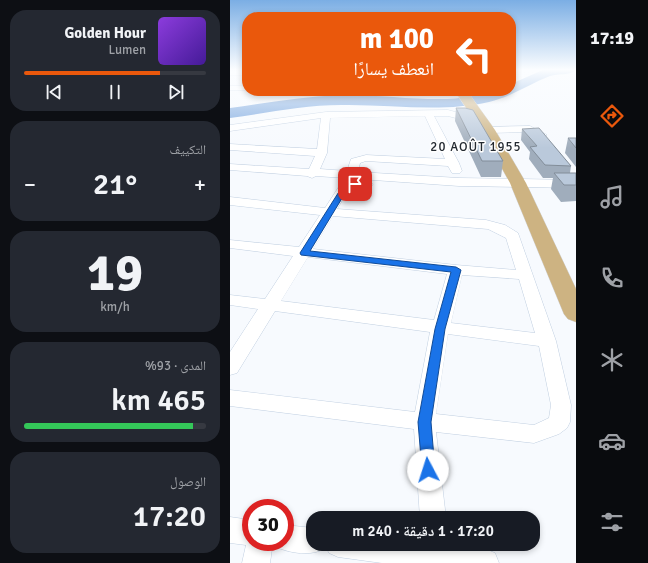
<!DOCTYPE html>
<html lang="ar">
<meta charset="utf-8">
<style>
body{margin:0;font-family:Signika,"Noto Naskh Arabic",sans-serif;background:#242831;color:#f1f3f6;direction:rtl;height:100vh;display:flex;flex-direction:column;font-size:15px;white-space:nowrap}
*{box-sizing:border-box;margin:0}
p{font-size:13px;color:#9ea1a6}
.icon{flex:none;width:22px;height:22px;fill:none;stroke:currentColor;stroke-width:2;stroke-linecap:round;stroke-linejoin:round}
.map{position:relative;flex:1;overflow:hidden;direction:ltr}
.drawer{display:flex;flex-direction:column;gap:10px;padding:10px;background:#0d0f14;width:230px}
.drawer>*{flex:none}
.banner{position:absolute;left:12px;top:12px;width:274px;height:84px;border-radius:16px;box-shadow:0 2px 6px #0003;direction:rtl;background:#ea580c;color:#fff;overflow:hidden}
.speed{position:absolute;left:12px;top:499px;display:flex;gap:8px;font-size:20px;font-weight:700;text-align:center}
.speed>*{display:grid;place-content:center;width:52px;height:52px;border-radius:50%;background:#171b24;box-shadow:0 2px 6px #0003;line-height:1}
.speed .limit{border:6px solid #d22;background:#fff;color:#111}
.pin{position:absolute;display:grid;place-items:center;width:34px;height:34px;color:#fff;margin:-17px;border-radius:8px;box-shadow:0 2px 6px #0006}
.me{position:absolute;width:44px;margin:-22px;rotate:355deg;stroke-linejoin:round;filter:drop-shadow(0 0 3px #0008)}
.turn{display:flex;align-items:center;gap:14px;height:84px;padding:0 16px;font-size:18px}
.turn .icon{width:52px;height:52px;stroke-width:2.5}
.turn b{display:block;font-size:28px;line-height:34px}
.big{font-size:30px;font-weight:600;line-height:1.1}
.drawer .widget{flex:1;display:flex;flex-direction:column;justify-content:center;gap:6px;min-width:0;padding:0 14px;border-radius:16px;background:#242831}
.drawer .dial{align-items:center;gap:0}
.dial b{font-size:52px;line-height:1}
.song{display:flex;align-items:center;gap:12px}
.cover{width:48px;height:48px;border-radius:6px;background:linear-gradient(135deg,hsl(270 70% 55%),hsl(260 70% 35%))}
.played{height:4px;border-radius:2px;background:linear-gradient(90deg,#ea580c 75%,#363941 75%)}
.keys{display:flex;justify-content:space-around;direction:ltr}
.heat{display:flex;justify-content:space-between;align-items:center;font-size:22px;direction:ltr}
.charge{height:6px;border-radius:3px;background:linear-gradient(90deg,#34c759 93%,#363941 0)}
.trip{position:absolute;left:76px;top:511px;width:234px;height:40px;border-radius:16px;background:#171b24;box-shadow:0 2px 6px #0003;font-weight:600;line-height:40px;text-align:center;direction:rtl}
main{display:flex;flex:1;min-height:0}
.menu{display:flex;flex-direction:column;width:72px;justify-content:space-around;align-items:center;background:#090b0e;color:#9ea1a6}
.menu .icon{width:28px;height:28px}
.menu .current{color:#ea580c}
.menu b{font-size:18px;color:#f1f3f6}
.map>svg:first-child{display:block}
</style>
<main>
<nav class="menu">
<b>17:19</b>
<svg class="icon current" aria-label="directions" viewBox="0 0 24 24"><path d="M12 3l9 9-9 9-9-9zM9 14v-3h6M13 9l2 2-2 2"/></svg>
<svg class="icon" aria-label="music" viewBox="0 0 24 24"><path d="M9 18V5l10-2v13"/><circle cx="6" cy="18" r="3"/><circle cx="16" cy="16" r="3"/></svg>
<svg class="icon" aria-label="phone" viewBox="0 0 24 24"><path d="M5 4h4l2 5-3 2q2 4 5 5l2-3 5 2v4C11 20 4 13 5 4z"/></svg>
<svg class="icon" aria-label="climate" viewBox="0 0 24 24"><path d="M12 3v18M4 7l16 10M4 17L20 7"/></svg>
<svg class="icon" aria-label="car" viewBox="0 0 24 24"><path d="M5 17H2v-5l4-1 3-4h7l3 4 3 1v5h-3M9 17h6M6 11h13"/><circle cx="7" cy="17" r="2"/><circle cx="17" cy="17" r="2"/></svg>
<svg class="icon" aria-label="filters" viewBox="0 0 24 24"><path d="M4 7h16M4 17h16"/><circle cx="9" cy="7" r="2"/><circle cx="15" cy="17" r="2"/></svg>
</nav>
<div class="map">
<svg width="346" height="563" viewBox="0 0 346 563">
<rect width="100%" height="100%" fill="#f7fafe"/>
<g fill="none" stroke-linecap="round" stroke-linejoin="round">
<path fill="#78a5de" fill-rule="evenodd" d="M315,69L346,70C340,76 328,73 320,76C299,84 281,97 259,102C210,113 161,104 111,105C74,105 37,113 0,118V108C36,103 72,97 109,95C145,94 182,100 218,99C240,98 260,91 281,91V84Z"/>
<g stroke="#c0cfe1" stroke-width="1">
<path id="street" d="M0,71H17V75H0Z
M0,86H17V90H0Z
M218,110L248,118L250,120L245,123L218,116H204L229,163L232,171L230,173H222L218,166L136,161L130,163L128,172L229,178L346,180V188L229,186L86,176L82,178L77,176L0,170V164L79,169L85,156L0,150V144L87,149L91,118L0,131V125L96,112ZM195,116L215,159L136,155L121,159L117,171L90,169L97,153L100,118Z
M300,126L317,135L312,138L298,132L258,133L253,130L258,127Z
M125,180L141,182L143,185C137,193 125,184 118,191C114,196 111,203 107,209L256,220L275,225L288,233L326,341L341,405L340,422L337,428L329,434L304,443L206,432L216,518H190L184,429L0,406V390L185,412L200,332L45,311L7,373L0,375V352L28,309L0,305V295L35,299L63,256L0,248V240L69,247L90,215L0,205V197L95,208L110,185ZM103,216L258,229L276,238L286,270L226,265L83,249ZM78,257L217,274L204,320L51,301ZM232,275L289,279L305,333L221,323ZM218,334L309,346L321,405L319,418L304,425L206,414Z
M0,517L21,520V542H43L40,563H12L16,545L0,543Z
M55,525L83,528V544H213L255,549L265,553L269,563H152L108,557L99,553L95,544L92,550C78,556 60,553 46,547L44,542H55Z"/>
</g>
<g stroke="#d3d4d6" stroke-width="1">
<path id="primary" d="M225,91H237L265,130L296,183L346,289V322L338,319L334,314L280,183L251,130Z"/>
</g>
<use href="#street" fill="#fff" fill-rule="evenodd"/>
<use href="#primary" fill="#cdb382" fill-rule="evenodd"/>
</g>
<path fill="#a0adbc" d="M226,108L273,161L271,177H251L225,121Z
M292,129L341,166L340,173H346V201L331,202L321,189L323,178H313L299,159L300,152L291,140Z
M338,138H346V167L335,153Z"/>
<path fill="#bac9db" stroke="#828d99" d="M226,108H235L243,110L273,161H252Z
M309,128L341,166L315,165L300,147L307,146L292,129Z
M338,138H346V148Z
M324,173H346V185H334Z"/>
<linearGradient id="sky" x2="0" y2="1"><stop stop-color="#7baee4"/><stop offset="0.47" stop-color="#fbfdff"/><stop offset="1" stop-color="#fbfdff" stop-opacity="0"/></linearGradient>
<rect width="346" height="148" fill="url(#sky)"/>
<path fill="#1a73e8" stroke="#114b97" d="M125,182L129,184L117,190L80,251L226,267L231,270L215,329L201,422L205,470L203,474L198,476L194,474L192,470L188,422L205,329L221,272L71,255L70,253L112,187Z"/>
<g text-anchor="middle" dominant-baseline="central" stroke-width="3" stroke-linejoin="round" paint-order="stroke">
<g font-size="13" letter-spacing="1" fill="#242a31" stroke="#fff">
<text x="246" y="147">20 AOÛT 1955</text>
</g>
</g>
</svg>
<div class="speed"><div class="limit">30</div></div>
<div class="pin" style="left:125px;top:184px;background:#d93025"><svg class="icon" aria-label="arrive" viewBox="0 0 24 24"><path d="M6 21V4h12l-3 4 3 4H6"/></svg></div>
<svg class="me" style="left:198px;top:470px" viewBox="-20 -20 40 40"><circle r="19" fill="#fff"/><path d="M0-13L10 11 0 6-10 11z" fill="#1a73e8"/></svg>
<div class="trip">17:20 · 1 دقيقة · 240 m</div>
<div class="banner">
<div class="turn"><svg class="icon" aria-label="left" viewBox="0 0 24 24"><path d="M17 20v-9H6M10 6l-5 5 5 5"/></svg><div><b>100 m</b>انعطف يسارًا</div></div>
</div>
</div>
<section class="drawer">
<div class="widget">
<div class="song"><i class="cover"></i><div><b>Golden Hour</b><p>Lumen</p></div></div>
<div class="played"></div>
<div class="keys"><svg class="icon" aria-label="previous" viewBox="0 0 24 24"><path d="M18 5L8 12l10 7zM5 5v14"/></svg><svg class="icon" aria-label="pause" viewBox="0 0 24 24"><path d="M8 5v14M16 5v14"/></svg><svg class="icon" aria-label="next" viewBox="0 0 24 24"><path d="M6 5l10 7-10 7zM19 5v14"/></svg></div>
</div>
<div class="widget"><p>التكييف</p>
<div class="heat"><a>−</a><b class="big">21°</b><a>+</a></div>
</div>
<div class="widget dial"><b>19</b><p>km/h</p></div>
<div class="widget"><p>المدى · 93%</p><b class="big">465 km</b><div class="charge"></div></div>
<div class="widget"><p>الوصول</p><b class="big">17:20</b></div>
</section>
</main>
